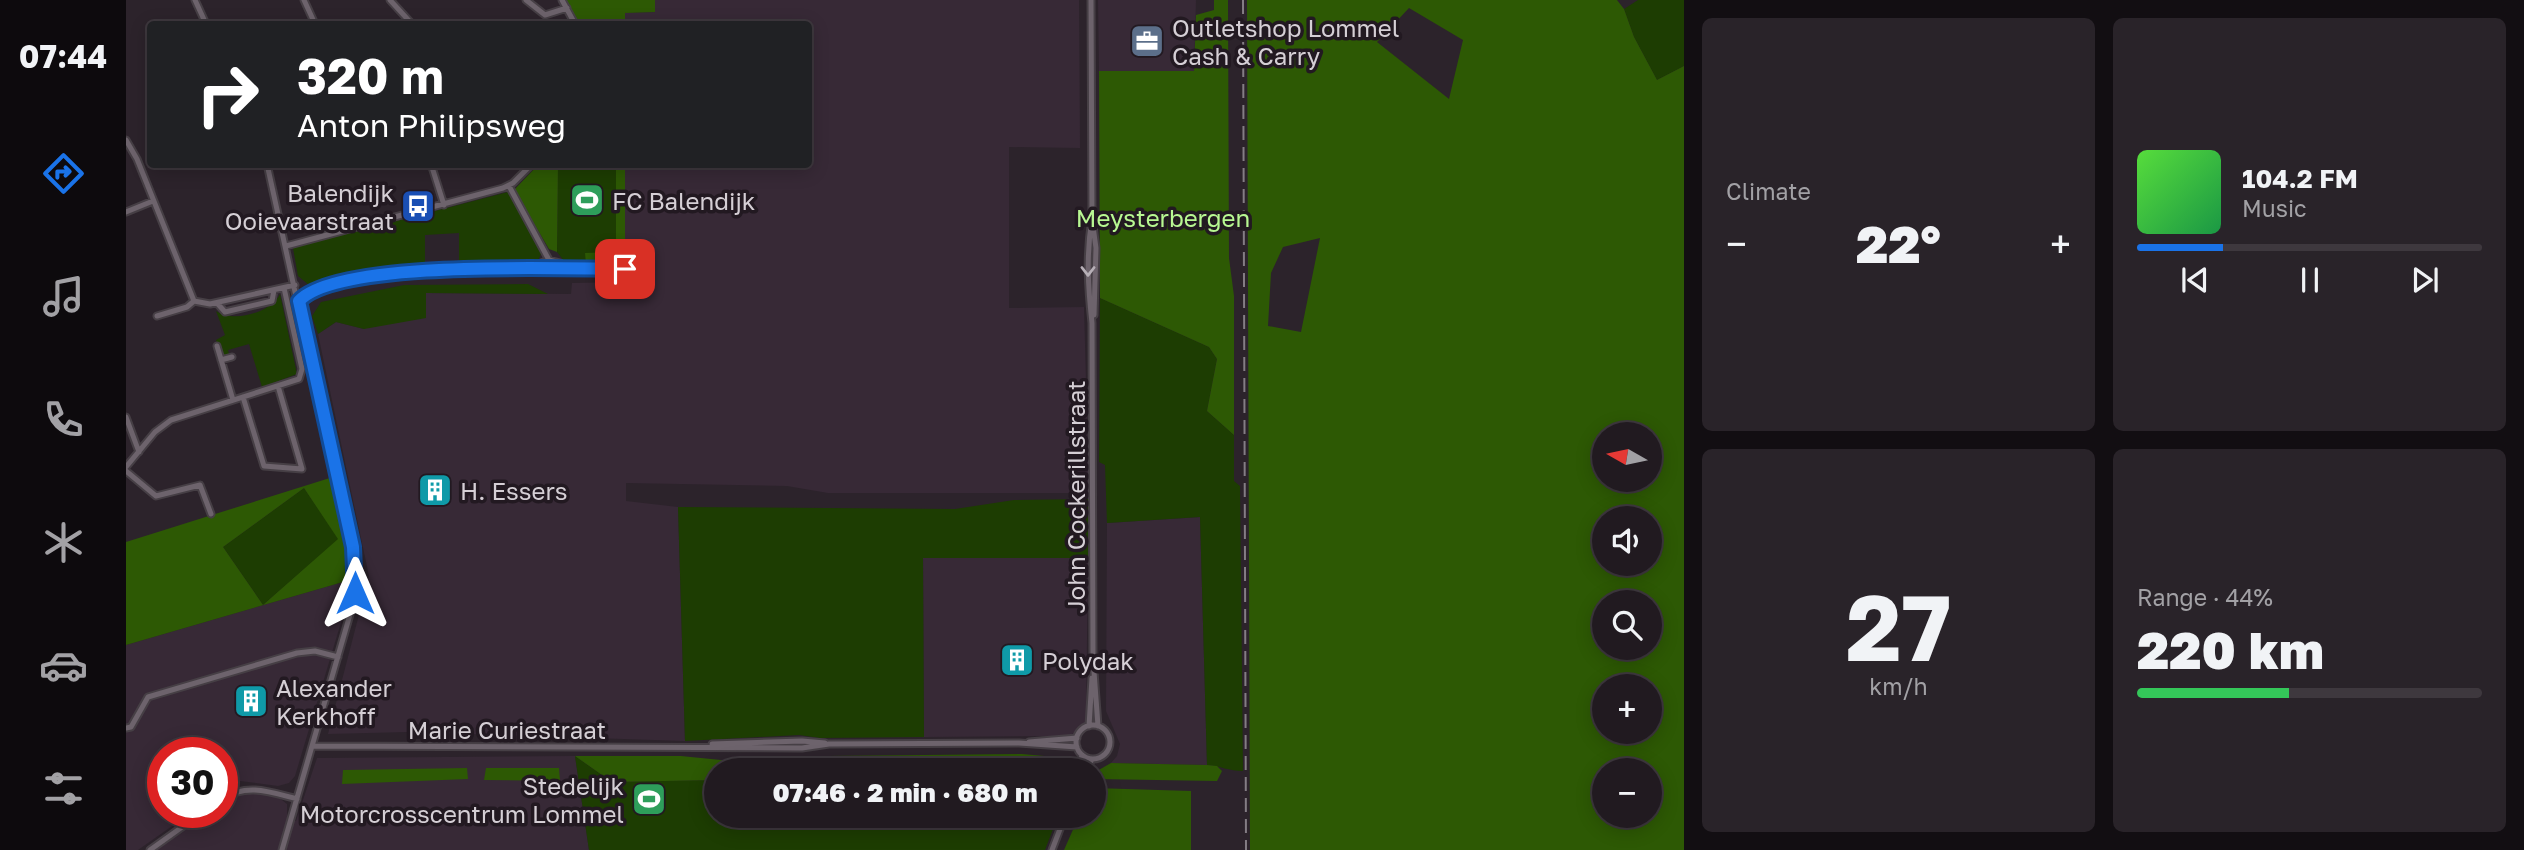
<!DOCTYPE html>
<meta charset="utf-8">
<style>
body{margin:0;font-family:"Golos Text",sans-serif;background:#292329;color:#f1f3f6;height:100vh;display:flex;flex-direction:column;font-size:26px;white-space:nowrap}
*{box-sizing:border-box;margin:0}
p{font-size:23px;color:#a2a1a5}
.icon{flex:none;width:38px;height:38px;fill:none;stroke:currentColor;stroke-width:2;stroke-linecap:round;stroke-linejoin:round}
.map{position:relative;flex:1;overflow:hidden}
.panel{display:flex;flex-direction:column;gap:18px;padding:18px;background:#120e12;width:840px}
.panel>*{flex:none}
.top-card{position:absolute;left:21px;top:21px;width:665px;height:147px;border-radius:7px;box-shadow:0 4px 18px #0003,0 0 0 2px #3e383e;background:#202124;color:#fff;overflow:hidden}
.needle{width:46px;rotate:279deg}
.controls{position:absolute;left:1466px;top:422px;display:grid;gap:14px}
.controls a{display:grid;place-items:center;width:70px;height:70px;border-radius:50%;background:#211a20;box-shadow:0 4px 18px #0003,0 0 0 2px #3e383e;font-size:35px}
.speed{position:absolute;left:21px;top:737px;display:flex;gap:14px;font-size:35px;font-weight:700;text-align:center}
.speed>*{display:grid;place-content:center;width:91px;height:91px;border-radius:50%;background:#211a20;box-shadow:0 4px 18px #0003,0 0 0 2px #3e383e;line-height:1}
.speed .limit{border:10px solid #d22;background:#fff;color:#111}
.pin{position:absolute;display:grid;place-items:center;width:60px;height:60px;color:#fff;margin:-30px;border-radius:14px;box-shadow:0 4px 10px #0006}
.me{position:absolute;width:77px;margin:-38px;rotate:0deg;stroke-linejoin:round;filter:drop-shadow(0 0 5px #0008)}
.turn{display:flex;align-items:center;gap:24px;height:147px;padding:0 35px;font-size:32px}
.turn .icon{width:91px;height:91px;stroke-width:2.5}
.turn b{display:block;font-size:49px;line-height:60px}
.big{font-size:52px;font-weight:800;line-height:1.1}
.panel .tile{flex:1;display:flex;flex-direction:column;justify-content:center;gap:10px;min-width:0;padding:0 24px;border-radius:10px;background:#292329}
.panel .dial{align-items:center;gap:0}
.dial b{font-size:91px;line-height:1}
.song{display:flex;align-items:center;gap:21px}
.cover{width:84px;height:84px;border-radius:10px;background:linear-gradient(135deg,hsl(110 70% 55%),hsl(140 70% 35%))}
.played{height:7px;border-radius:4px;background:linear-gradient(90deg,#1a73e8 25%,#3e383e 25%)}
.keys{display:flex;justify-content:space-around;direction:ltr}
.heat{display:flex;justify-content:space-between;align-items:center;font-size:38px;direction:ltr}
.charge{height:10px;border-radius:5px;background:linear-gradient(90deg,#34c759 44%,#3e383e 0)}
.panel .tiles{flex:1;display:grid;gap:18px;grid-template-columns:repeat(2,1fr)}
.trip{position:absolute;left:578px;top:758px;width:402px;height:70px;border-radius:35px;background:#211a20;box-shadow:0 4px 18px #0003,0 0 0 2px #3e383e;font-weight:800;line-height:70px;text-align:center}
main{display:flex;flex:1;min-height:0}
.tabs{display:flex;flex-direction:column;width:126px;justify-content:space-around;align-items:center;background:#0d0a0d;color:#a2a1a5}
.tabs .icon{width:49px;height:49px}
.tabs .active{color:#1a73e8}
.tabs b{font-size:32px;color:#f1f3f6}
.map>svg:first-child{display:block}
</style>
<main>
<nav class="tabs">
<b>07:44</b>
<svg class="icon active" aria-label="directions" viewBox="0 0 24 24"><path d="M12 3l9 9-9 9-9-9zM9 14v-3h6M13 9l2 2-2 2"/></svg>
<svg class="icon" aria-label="music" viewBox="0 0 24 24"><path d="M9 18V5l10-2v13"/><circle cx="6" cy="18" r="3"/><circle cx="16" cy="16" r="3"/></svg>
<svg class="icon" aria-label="phone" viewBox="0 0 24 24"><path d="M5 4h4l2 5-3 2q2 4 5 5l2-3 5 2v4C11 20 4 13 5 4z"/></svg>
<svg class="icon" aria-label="climate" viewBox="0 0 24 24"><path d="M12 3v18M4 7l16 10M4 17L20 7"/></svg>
<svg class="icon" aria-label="car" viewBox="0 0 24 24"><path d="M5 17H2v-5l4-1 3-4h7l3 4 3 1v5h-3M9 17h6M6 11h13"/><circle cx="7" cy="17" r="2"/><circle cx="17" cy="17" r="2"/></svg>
<svg class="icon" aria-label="filters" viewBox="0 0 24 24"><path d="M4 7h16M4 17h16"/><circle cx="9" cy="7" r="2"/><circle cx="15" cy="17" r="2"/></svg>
</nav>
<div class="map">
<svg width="1558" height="850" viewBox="0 0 1558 850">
<rect width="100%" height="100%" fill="#2c232b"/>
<path fill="#372936" d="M529,0H953L954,148L883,147V308L958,307L963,493H702L661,486L500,483V501L552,507L559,741L282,732L202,734L243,576L192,334L210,322L238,329L300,293L445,294L446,283L499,282V165L682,164V24H499V13L529,12Z
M972,0H1070L1068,71H973Z
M1074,517L1081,765L985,763L991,756L994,744L980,711L981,523Z
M797,558H962L960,721L954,729L943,736L798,737Z
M224,580L222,599L169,776L163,783L152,786L114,781L96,791V752H37V812H66L12,850H0V645Z
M449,756L463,850H31L85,812H96V804L116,793H137L152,797L161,804V820L170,821L191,758Z"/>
<path fill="#1d3d02" d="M1512,0H1558V66L1531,80L1508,37L1498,9Z
M432,165H490V253H460V265L442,266L431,252Z
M382,192L416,251L412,261L403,265H333V233L299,235V265L183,285L172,276L167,248Z
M437,272L436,276L425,277L291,274Z
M402,284L422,294L300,293V318L238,329L210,322L192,334L186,316L195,302L278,285Z
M154,294L171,374L136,387L123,344L102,350L103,354L95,356L90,340L99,335L90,311C107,323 145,313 154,294Z
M974,298L1083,347L1091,359L1081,411L1108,435V481L1114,486L1117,771C1103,771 1094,766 1081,765L1074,517L981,523L979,465L973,462Z
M178,488L213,539L137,605L97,547Z
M962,499V558H797L798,737L694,738L673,735L559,741L552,507L829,509L888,500Z
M449,756L486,782L590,780V816H932L919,850H463Z
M655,761L659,770H617L615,762Z"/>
<path fill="#2d5904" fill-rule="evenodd" d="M440,0H529V12L499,13V24H453Z
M1088,0H1102L1103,258L1108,296V435L1081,411L1091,359L1083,347L974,298L973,71H1068L1070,15L1088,10Z
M1121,0H1491L1498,9L1508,37L1531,80L1558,66V850H1124ZM1283,8L1337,40L1323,99L1251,42ZM1194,238L1175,332L1142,326L1145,273L1157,247ZM1479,434H1524V480H1479ZM1479,518H1524V564H1479ZM1479,602H1524V648H1479ZM1479,686H1524V732H1479ZM1524,770V816H1479V770Z
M412,165H432L431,252L423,249L388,190Z
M490,165H499V265H460L459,253L490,252Z
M207,477L224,563V580L0,645V542ZM178,488L212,539L137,605L97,547Z
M896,754L941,758L944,770H659L655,761L702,756Z
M449,756H555L615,762L617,770H590V780L486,782Z
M985,763L1081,765L1091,766L1096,771L1091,781L968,779L971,771Z
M341,768L342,779L216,784L217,770Z
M360,768H433L434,781L358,780Z
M968,788L1065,791V850H938L953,816H968Z"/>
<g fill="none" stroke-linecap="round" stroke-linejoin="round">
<g stroke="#463f45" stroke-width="9">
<path id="minor" d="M69,0L80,24
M178,0L189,24
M264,0L286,24
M400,0L419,15L441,8
M436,0L449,24
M965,0L966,219L970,248L968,315
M0,140L11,159L68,301L84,304L169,285
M141,164L230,570L227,604L156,850
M305,164L318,205
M383,186L423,260
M0,212L27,201
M966,219C960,255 962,287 966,323L967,658L972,726
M160,246L377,188L387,183L406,164
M412,269L413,264L423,260L434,263L441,269
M173,301C213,259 435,269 499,269
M91,303L99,312L146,301L148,290
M31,316L61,307L68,301
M91,346L107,400
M95,360L106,357
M117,397L138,466L176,469L152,386
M0,417L13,452
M0,467L29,432L45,420L173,379L176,369L158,288
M0,471L30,496L74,485L85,514
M950 742a17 17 0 1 1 34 0a17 17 0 1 1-34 0Z
M963,726L966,678
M0,728L5,727L22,697L171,653L189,651L212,657
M903,742L951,738
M586,744L676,741L699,743
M186,746L676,748L703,744L893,743L951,747
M953,770L956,755
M961,770L966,759
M96,799C121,783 144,792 171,799
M24,850L77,812
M926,850L939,816"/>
</g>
<use href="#minor" stroke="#6d636c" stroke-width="5"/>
<path stroke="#847d84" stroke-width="2" stroke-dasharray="14 7" stroke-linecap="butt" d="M1117,0L1120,850"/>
</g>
<defs><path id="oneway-chevron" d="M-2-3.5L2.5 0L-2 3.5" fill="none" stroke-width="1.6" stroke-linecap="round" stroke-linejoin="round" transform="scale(1.75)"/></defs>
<use stroke="#b6afb6" href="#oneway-chevron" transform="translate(962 271) rotate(90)"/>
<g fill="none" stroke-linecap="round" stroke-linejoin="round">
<g stroke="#114b97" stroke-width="18">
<path id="route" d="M229,593L227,547L173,301C212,259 436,269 499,269"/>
</g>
<use href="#route" stroke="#1a73e8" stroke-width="12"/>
</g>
<defs>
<g id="office-square" transform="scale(1.75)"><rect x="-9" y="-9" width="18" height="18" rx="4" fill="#5c6f8a" stroke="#221921"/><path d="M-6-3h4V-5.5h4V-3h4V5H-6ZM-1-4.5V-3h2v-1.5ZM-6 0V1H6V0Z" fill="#fff"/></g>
<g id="stadium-square" transform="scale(1.75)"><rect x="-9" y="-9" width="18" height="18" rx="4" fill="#2e9e5b" stroke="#221921"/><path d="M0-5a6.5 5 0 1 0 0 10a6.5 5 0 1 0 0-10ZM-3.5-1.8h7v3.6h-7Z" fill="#fff"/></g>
<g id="bus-square" transform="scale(1.75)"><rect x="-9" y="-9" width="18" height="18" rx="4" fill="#1a4fb4" stroke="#221921"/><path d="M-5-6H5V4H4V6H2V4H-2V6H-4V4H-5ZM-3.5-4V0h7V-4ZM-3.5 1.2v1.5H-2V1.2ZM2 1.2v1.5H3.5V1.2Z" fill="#fff"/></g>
<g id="building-square" transform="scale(1.75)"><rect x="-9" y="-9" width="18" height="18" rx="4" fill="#0f9aa8" stroke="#221921"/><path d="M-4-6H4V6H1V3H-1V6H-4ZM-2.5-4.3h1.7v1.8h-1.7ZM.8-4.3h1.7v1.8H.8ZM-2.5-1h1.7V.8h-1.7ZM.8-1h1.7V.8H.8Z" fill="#fff"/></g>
</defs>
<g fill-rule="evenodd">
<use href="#office-square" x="1021" y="41"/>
<use href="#stadium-square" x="461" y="200"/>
<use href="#bus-square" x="292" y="206"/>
<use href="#building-square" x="309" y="490"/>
<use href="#building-square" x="891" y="660"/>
<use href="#building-square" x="125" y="701"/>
<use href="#stadium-square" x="523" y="799"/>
</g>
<g text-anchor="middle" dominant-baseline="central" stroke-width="7" stroke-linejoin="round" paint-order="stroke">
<g font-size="24" fill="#d5cfd5" stroke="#221921" text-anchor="start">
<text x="1046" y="27">Outletshop Lommel<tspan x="1046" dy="28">Cash &amp; Carry</tspan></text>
<text x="268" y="192" text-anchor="end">Balendijk<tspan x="268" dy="28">Ooievaarstraat</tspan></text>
<text x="486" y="200">FC Balendijk</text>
<text x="334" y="490">H. Essers</text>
<text x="916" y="660">Polydak</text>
<text x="150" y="687">Alexander<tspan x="150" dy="28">Kerkhoff</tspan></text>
<text x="498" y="785" text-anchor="end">Stedelijk<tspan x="498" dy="28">Motorcrosscentrum Lommel</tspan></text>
</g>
<g font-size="24" fill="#b8f892" stroke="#221921">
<text x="1037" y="217">Meysterbergen</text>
</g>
<g font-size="24" fill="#d5cfd5" stroke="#221921">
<text transform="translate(949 497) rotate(-90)">John Cockerillstraat</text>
<text x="381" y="729">Marie Curiestraat</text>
</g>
</g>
</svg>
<div class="controls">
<a><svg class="needle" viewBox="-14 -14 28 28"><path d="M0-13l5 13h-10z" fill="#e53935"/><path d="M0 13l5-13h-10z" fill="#a2a1a5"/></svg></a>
<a><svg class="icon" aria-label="sound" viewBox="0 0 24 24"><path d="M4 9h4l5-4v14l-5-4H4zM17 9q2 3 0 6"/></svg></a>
<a><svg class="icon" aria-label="search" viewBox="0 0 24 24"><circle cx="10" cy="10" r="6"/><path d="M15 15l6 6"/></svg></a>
<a>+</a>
<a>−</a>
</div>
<div class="speed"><div class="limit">30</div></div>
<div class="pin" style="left:499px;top:269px;background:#d93025"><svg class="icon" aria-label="arrive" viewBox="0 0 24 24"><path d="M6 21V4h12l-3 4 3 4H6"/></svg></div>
<svg class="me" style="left:229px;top:593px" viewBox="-20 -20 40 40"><path d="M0-17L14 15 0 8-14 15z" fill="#1a73e8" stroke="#fff" stroke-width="4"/></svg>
<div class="trip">07:46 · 2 min · 680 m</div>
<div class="top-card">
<div class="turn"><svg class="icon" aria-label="right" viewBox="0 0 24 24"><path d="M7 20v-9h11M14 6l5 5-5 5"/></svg><div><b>320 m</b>Anton Philipsweg</div></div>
</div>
</div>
<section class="panel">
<div class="tiles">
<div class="tile"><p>Climate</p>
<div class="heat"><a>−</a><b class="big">22°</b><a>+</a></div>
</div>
<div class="tile">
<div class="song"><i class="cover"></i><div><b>104.2 FM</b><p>Music</p></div></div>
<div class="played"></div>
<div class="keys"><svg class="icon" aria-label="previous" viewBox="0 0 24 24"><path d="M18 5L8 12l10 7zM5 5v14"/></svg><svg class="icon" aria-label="pause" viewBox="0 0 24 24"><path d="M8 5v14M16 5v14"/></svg><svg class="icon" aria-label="next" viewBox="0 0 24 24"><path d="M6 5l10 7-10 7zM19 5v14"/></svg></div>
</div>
<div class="tile dial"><b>27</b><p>km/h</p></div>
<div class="tile"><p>Range · 44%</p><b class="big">220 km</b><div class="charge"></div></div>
</div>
</section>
</main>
